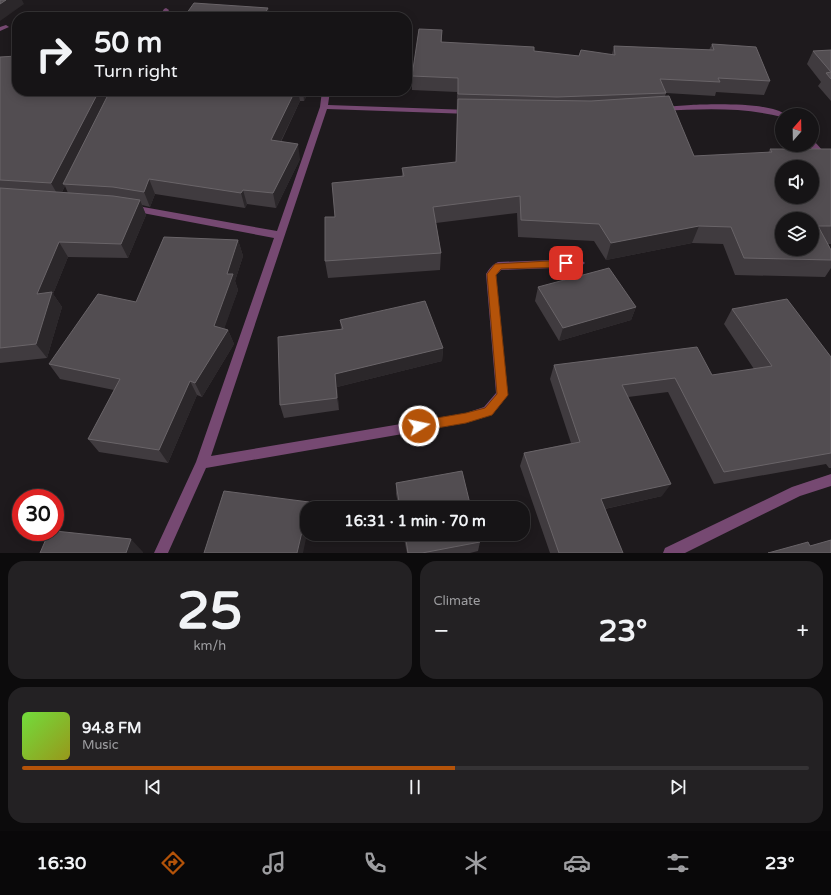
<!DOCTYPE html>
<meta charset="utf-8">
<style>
body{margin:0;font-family:"Varela Round",sans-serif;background:#232123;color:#f1f3f6;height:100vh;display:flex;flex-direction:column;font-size:15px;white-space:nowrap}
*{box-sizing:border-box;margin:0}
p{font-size:13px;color:#9e9ea1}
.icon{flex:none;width:22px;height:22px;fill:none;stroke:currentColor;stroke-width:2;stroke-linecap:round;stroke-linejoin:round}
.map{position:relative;height:553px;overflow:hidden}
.side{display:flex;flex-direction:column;gap:8px;padding:8px;background:#0c0b0c;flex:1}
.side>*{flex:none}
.guide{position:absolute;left:12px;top:12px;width:400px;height:84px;border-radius:16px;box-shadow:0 2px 10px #0003,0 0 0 1px #353335;background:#161416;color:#f1f3f6;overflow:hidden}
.needle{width:26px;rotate:20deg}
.tools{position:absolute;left:775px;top:108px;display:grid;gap:8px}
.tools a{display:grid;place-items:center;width:44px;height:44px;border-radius:50%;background:#161416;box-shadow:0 2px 10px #0003,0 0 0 1px #353335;font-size:20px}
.speed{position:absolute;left:12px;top:489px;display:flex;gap:8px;font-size:20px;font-weight:700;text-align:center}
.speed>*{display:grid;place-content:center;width:52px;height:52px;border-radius:50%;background:#161416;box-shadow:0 2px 10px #0003,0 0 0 1px #353335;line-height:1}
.speed .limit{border:6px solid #d22;background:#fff;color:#111}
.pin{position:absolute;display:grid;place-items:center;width:34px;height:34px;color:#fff;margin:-17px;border-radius:8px;box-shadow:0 2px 6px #0006}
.me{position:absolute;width:44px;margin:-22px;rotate:80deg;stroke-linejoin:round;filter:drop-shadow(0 0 3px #0008)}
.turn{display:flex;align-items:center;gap:14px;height:84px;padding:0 16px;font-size:18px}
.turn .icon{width:52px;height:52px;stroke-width:2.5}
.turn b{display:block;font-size:28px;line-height:34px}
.big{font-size:30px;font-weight:700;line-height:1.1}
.side .tile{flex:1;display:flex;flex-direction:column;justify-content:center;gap:6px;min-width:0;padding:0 14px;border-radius:16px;background:#232123}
.side .dial{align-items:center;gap:0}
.dial b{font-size:52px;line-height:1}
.song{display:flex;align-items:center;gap:12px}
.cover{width:48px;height:48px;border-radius:6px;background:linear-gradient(135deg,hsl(100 70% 55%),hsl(60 70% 35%))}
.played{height:4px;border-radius:2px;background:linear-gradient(90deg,#b45309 55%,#353335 55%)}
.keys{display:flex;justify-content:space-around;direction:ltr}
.heat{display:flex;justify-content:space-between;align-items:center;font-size:22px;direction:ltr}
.side .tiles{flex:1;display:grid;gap:8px;grid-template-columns:1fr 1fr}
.tile:last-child{grid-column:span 2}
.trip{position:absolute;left:300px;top:501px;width:230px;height:40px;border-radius:16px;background:#161416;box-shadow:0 2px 10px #0003,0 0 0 1px #353335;font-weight:700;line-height:40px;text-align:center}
.tabs{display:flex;height:64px;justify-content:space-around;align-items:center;background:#090809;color:#9e9ea1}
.tabs .icon{width:28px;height:28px}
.tabs .on{color:#b45309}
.tabs b{font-size:18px;color:#f1f3f6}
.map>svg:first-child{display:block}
</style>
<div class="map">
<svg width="831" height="553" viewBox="0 0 831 553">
<rect width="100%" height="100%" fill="#1e1a1d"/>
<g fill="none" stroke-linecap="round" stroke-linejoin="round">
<path fill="#764972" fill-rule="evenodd" d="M166,8L169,10L165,17H159L164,9Z
M6,25L9,27L0,31V27Z
M322,91H330L328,105L470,110L474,112L470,114L327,109L211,456L466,413L484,407L496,393L486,274C489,269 493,264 498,262L580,259L585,263L580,267L501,270L496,275L508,395L492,415L466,423L206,468L168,553H154L196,462L274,238L132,211L127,208L132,205L277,231L320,107Z
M691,105C711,104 771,102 786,115H782V117C742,107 703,109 662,111L658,109L662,107Z
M812,141L815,142L831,160V168L828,167L809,146L812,145Z
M831,474V486L800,496L685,553H663L665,548L792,487Z"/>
</g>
<path fill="#403b3f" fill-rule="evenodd" d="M442,30V42L534,51L579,56L612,54L614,46L709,50L712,44L770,81L764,95L716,92L715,96L666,93L665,96L694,156L768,153L770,149H831V244H828L831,250V268L825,277L735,275L723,244L692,243L606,260L594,241L518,237L517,213L436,223L441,253L440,270L328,278L325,261L335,217L402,176V168L456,162L457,92L412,90V76Z
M831,50V101L818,86L821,82L807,64L813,51Z
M0,57L17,91H309L304,101H300L281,142L300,159L276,208L247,204L245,208L155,194L150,207L142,205L146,215L128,258L68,257L53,294L62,307L47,358L0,363ZM65,186L68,193L62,192Z
M238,240L243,256L235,281L238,290L224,328L228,330L234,344L202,397L197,395L168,463L99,452L88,439L114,390L60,379L49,364L136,302Z
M538,287L636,307L631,320L559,341L535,301Z
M732,309L831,357V468H829L826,464L714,484L668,392L628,397L662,496L605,509L623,553H550L520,466L524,453L571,443L550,379L554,365L712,375L754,369L724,324Z
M340,320L443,348L442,361L337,387L339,410L284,418L280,405L341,329Z
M396,483L471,508H399L396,494Z
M403,534H478L480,542L478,551L470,553H407Z"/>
<path fill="#2b272a" d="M6,0H22L24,4L0,21V4Z
M268,8L270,17H263Z
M99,91H112L63,184L65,186L59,197L51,183Z
M295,91H298L300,101L274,155L271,140Z
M303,91H309L304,101Z
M298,144L300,159L276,208L273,193Z
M149,179L155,194L150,207L144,192Z
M243,190L247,204L245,208L241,193Z
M140,200L146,215L128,258L121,244Z
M699,226L692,243L606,260L611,243Z
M238,240L243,256L235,281L238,290L220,341L214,326L227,274Z
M59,242L68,257L53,294L62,307L47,358L36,344L37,294Z
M636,307L631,320L559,341L563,328Z
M228,330L234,344L202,397L195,383Z
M443,348L442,361L337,387L339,410L337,398L335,374Z
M190,381L197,395L168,463L159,450Z
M671,484L662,496L595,511L601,499Z
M309,502L311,508H307Z
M307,509V534L303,553H297Z
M131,539L143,552V553H126Z"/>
<path fill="#524d51" stroke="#696468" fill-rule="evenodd" d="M0,0H6L0,4Z
M194,3L268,8L263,17H184Z
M419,29L442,30L441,42L534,47V51L579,56L581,50L615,55L614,46L714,50L712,44L756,47L770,81L718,78L720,82L660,79L666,93L557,97L458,94V78L412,76Z
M831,50V72L813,51Z
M17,56V91H99L51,183L0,180V57Z
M831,72V79L826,73Z
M110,91H295L271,140L298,144L273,193L243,190L241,193L149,179L144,192L113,187L63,184Z
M669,96L694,156L772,152L770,149H831V226H818L831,250V260L744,258L731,227L699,226L611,243L599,224L521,220L520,196L433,207L441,253L325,261V217H335L332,183L404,176L402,168L456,162L458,99L591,101ZM782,167H812V197H782ZM782,219H812V249H782Z
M0,188L113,196L140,200L121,244L59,242L37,294L52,292L36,344L0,348Z
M164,237L238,240L227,274H233L214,326L228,330L195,383L190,381L159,450L88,439L120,379L49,364L98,294L136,302Z
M609,268L636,307L563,328L538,287Z
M787,299L831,357V453L724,472L675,378L622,385L671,484L601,499L623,553H559L524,453L580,442L554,365L697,347L712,375L772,366L732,309Z
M425,301L443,348L335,374L337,398L280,405L278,337L343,329L340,320Z
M462,471L471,508H400L396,483Z
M224,491L309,502L297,553H204Z
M55,531L131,539L126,553H40L49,532H55Z
M405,534H478L480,542L422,553H408Z
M831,540V553H768L808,542L810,546Z"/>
<path fill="#b45309" stroke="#753606" d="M566,260L571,263L566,267L501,269L496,275L508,395L492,415L466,423L419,431L415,429L414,426L415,423L419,421L466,413L485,408L497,394L487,274L495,264Z"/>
</svg>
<div class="tools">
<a><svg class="needle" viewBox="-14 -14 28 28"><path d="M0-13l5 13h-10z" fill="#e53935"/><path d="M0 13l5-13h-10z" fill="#9e9ea1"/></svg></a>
<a><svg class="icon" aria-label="sound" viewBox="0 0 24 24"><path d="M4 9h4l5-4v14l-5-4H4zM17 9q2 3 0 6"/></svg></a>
<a><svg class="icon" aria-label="layers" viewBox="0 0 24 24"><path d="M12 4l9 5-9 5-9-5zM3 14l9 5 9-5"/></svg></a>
</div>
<div class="speed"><div class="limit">30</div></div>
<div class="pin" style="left:566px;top:263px;background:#d93025"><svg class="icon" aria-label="arrive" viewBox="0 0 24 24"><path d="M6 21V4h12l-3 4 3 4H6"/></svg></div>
<svg class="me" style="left:419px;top:426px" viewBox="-20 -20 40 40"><circle r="17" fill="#b45309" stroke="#fff" stroke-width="3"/><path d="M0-11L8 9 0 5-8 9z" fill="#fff"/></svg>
<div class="trip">16:31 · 1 min · 70 m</div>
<div class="guide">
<div class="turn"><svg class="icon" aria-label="right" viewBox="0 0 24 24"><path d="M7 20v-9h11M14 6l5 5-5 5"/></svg><div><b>50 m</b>Turn right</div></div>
</div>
</div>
<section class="side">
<div class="tiles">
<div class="tile dial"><b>25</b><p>km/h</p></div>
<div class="tile"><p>Climate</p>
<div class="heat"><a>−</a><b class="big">23°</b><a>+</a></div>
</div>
<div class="tile">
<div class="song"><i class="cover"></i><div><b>94.8 FM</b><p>Music</p></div></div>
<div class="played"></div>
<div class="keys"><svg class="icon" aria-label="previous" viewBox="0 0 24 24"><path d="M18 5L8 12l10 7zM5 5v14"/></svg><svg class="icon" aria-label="pause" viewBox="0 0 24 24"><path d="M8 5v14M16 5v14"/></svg><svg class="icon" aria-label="next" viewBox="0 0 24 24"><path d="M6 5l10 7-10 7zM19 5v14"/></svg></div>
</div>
</div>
</section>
<nav class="tabs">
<b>16:30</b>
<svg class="icon on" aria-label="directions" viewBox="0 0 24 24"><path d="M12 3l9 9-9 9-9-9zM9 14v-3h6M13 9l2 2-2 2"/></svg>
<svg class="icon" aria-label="music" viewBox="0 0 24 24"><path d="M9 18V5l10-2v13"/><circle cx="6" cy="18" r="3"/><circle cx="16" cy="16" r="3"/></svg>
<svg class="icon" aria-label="phone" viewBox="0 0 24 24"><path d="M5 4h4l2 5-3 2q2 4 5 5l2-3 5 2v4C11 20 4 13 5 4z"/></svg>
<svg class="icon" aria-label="climate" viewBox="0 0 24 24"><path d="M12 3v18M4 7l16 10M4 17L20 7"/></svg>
<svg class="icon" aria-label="car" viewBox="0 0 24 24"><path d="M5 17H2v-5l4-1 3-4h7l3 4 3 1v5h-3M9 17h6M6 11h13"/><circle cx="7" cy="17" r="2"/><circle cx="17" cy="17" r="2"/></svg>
<svg class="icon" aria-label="filters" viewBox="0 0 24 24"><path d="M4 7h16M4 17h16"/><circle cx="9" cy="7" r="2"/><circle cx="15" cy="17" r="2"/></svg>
<b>23°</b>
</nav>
